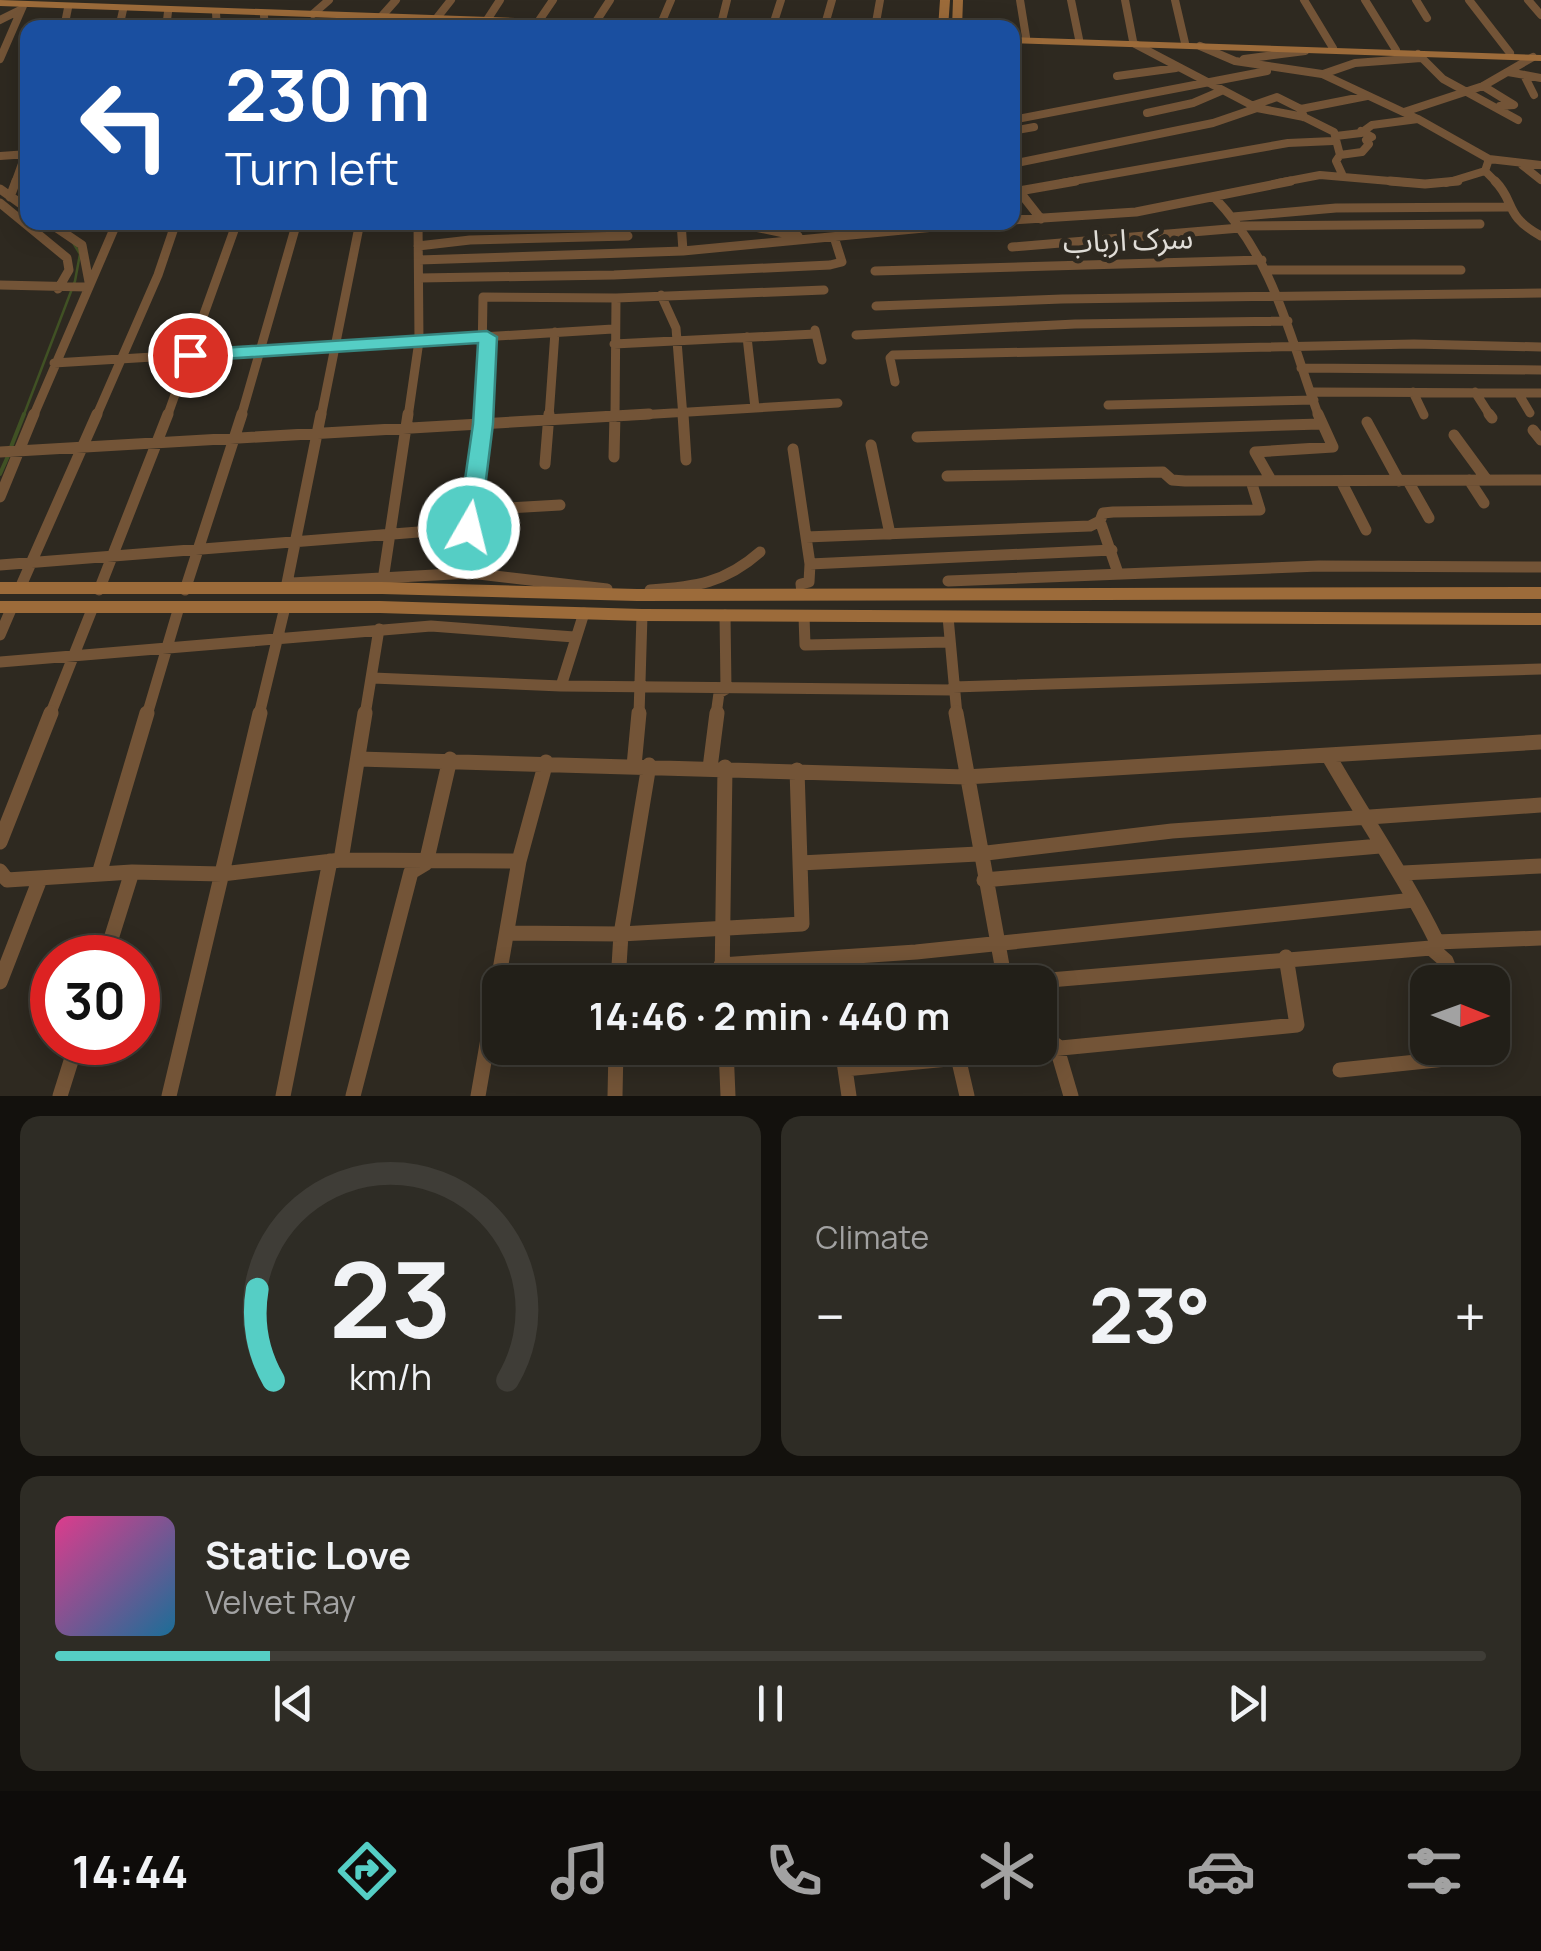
<!DOCTYPE html>
<meta charset="utf-8">
<style>
body{margin:0;font-family:Manrope,"Noto Sans Arabic",sans-serif;background:#2e2c25;color:#f1f3f6;height:100vh;display:flex;flex-direction:column;font-size:38px;white-space:nowrap}
*{box-sizing:border-box;margin:0}
p{font-size:32px;color:#a2a2a2}
.icon{flex:none;width:55px;height:55px;fill:none;stroke:currentColor;stroke-width:2;stroke-linecap:round;stroke-linejoin:round}
.map{position:relative;height:1096px;overflow:hidden}
.panel{display:flex;flex-direction:column;gap:20px;padding:20px;background:#13110d;flex:1}
.panel>*{flex:none}
.banner{position:absolute;left:20px;top:20px;width:1000px;height:210px;border-radius:20px;box-shadow:0 5px 25px #0003,0 0 0 2px #3f3d37;background:#1a4fa0;color:#fff;overflow:hidden}
.needle{width:65px;rotate:91deg}
.controls{position:absolute;left:1410px;top:965px;display:grid;gap:20px}
.controls a{display:grid;place-items:center;width:100px;height:100px;border-radius:20px;background:#221f18;box-shadow:0 5px 25px #0003,0 0 0 2px #3f3d37;font-size:50px}
.speed{position:absolute;left:30px;top:935px;display:flex;gap:20px;font-size:50px;font-weight:700;text-align:center}
.speed>*{display:grid;place-content:center;width:130px;height:130px;border-radius:50%;background:#221f18;box-shadow:0 5px 25px #0003,0 0 0 2px #3f3d37;line-height:1}
.speed .limit{border:15px solid #d22;background:#fff;color:#111}
.pin{position:absolute;display:grid;place-items:center;width:85px;height:85px;color:#fff;margin:-42px;border:5px solid #fff;border-radius:50%;box-shadow:0 2px 10px #0007}
.me{position:absolute;width:110px;margin:-55px;rotate:8deg;stroke-linejoin:round;filter:drop-shadow(0 0 8px #0008)}
.turn{display:flex;align-items:center;gap:35px;height:210px;padding:0 40px;font-size:45px}
.turn .icon{width:130px;height:130px;stroke-width:2.5}
.turn b{display:block;font-size:70px;line-height:85px}
.big{font-size:75px;font-weight:700;line-height:1.1}
.panel .widget{flex:1;display:flex;flex-direction:column;justify-content:center;gap:15px;min-width:0;padding:0 35px;border-radius:20px;background:#2e2c25}
.panel .dial{align-items:center;gap:0}
.dial svg{height:260px;overflow:visible;fill:none;stroke:#3f3d37;stroke-width:7;stroke-linecap:round;text-anchor:middle}
.dial text{fill:#f1f3f6;stroke:none}
.song{display:flex;align-items:center;gap:30px}
.cover{width:120px;height:120px;border-radius:15px;background:linear-gradient(135deg,hsl(330 70% 55%),hsl(200 70% 35%))}
.played{height:10px;border-radius:5px;background:linear-gradient(90deg,#55cec5 15%,#3f3d37 15%)}
.keys{display:flex;justify-content:space-around;direction:ltr}
.heat{display:flex;justify-content:space-between;align-items:center;font-size:55px;direction:ltr}
.panel .tiles{flex:1;display:grid;gap:20px;grid-template-columns:1fr 1fr}
.widget:last-child{grid-column:span 2}
.trip{position:absolute;left:482px;top:965px;width:575px;height:100px;border-radius:20px;background:#221f18;box-shadow:0 5px 25px #0003,0 0 0 2px #3f3d37;font-weight:700;line-height:100px;text-align:center}
.menu{display:flex;height:160px;justify-content:space-around;align-items:center;background:#0e0c0a;color:#a2a2a2}
.menu .icon{width:70px;height:70px}
.menu .current{color:#55cec5}
.menu b{font-size:45px;color:#f1f3f6}
.map>svg:first-child{display:block}
</style>
<div class="map">
<svg width="1541" height="1096" viewBox="0 0 1541 1096">
<rect width="100%" height="100%" fill="#2e2920"/>
<g fill="none" stroke-linecap="round" stroke-linejoin="round">
<path stroke="#405124" stroke-width="2.5" d="M23,417L75,281L80,254L72,241"/>
<path stroke="#405124" stroke-width="4" d="M11,447L24,414
M0,474L8,456"/>
<path stroke="#735437" stroke-width="8" d="M1020,0L1026,37
M1071,0L1079,39
M1125,0L1133,41
M1175,0L1185,43
M1304,0L1333,48
M1365,0L1396,50
M1416,0L1427,18
M1469,0L1510,53
M1528,0L1541,15
M216,13L217,28
M313,14L329,0
M264,16L265,28
M381,17L396,0
M436,19L451,0
M0,20L20,10
M487,20L500,0
M538,22L553,0
M595,23L610,0
M660,26L671,0
M64,28L68,8
M119,28L123,10
M166,28L168,12
M355,28L362,19
M720,28L727,0
M772,28L781,0
M824,28L832,0
M875,28L880,0
M1135,44L1257,108L1304,117L1334,132L1340,155L1336,161L1342,174
M1200,46L1235,61L1322,74L1418,119L1489,159
M1418,54L1443,79L1518,120
M0,59L23,6
M1244,59L1305,51
M1508,72L1541,78
M1323,74L1355,63L1421,58
M1524,75L1534,95
M1117,76L1176,68
M1483,86L1514,105L1500,106
M1254,105L1277,97L1301,109
M1404,112L1483,86L1533,57
M1147,113L1193,103L1221,91
M1304,117L1301,109L1367,96
M1012,120L1267,71
M1012,131L1034,127
M1336,136L1361,133L1372,125L1418,119
M1340,155L1362,152L1369,144L1366,140L1372,137L1361,131
M0,156L28,154
M1012,164L1213,123L1257,108
M1522,165L1541,180
M1485,171L1497,183
M15,183L28,147
M1062,183L1288,143L1333,141
M1278,183L1320,175L1413,183
M1446,183L1485,171L1489,159L1541,165"/>
<path stroke="#735437" stroke-width="9" d="M1390,181L1425,184L1458,181
M1495,181C1516,202 1503,215 1541,236
M0,189L28,209
M1019,191L1076,181
M1019,191L1041,219
M10,197L16,181
M1214,197C1276,262 1289,336 1319,417
M0,203L67,258L69,270L58,289
M1233,217L1336,208L1507,207
M1012,220L1136,212L1291,181
M48,222L82,245L89,282
M681,222L683,251
M731,222L798,236
M418,225L455,222
M1239,226L1480,224
M418,246L470,240L628,236
M1012,247L1240,228
M419,260L683,251L987,222
M1266,270H1461
M875,271L1262,260
M419,278L614,275L830,265L842,262L834,237
M0,285L86,287
M661,295L676,328L683,417
M876,306L1062,299L1541,293
M815,330L822,360
M856,335L1075,324L1288,321
M747,337L755,408
M614,344L815,334
M54,363L613,329
M1301,368L1541,370
M895,382L890,358L893,355L1414,344L1541,347
M1314,392L1541,393
M1413,392L1424,415
M1475,392L1491,417
M1518,393L1530,413
M1108,405L1314,400
M33,417L117,222
M96,417L158,275L176,222
M167,417L237,222
M241,417L297,222
M321,417L360,222
M408,417L419,341L418,222
M481,417L483,297L616,298L824,290
M549,417L555,332
M606,417L838,403
M615,417L616,298"/>
<path stroke="#735437" stroke-width="11" d="M683,414L686,460
M1489,414L1492,418
M1367,422L1399,481
M1533,430L1541,440
M1454,435L1487,480
M917,437L1320,424
M871,445L890,534
M793,449L810,564L809,582L801,584L802,593
M0,452L649,414
M614,457L615,414
M545,464L549,414
M947,476L1163,472L1172,480L1185,481L1541,480
M1271,480L1255,452L1333,447L1318,414
M1469,480L1484,503
M1341,481L1366,530
M1408,481L1429,518
M0,497L34,414
M473,510L560,505
M1100,521L1118,573
M806,537L1090,526L1100,521L1103,513L1113,512L1260,510L1251,481
M810,564L1112,550
M0,565L469,528
M470,573L481,414
M383,580L408,414
M948,581L1319,566L1541,567
M292,583L470,573L607,589
M20,588L97,414
M286,588L321,414
M99,590L168,414
M185,590L242,414
M650,590C695,587 725,583 760,552
M804,616L805,645L948,642
M948,617L957,715
M0,635L12,607
M0,662L431,626L574,637
M373,678L561,686L953,690
M561,686L584,613
M953,687L1541,669
M50,715L93,607
M147,715L179,607
M259,715L285,607
M365,715L379,629
M639,715L642,615
M716,715L719,693L726,689L725,615"/>
<path stroke="#735437" stroke-width="15" d="M956,713L1005,982
M1328,755C1364,818 1405,877 1437,942
M359,759L966,777L1541,742
M634,766L639,713
M710,768L717,713
M0,842L51,713
M341,860L365,713
M800,863L978,854L1172,831L1541,805
M0,871L7,880L132,872L222,874L341,860L519,861
M1403,873L1541,866
M99,874L147,713
M984,880L1380,846
M507,933L621,934L802,924L797,770
M1431,948L1446,961L1454,982
M105,958L132,872
M832,959L834,982
M721,965L916,952L1414,900
M0,982L40,879
M618,982L621,934L649,765
M722,982L725,767
M1026,982L1431,948L1437,942L1541,938
M1056,1045L1071,1096
M726,1048L728,1096
M842,1048L849,1096
M958,1057L967,1096
M845,1069L1297,1025L1286,957
M1340,1070L1474,1056L1481,1048
M60,1096L77,1042
M169,1096L260,713
M283,1096L330,861
M353,1096L411,872L426,863L450,759
M478,1096L519,861L546,762
M615,1096L616,1048"/>
<path fill="#9c6b3a" fill-rule="evenodd" d="M0,0L718,25L723,28H619L0,6Z
M940,0H950L948,28H938Z
M953,0H963L962,28H952Z
M1012,37L1541,55V61L1012,43Z
M0,582H382L637,589L1541,587V599L637,601L382,594H0Z
M0,601H380L642,609L1541,613V625L642,621L380,613H0Z"/>
</g>
<path fill="#55cec5" stroke="#378680" stroke-width="2.5" d="M487,331L497,337L493,424L480,528L469,535L458,528L473,424L478,343L190,361L180,355L190,350Z"/>
<g text-anchor="middle" dominant-baseline="central" stroke-width="10" stroke-linejoin="round" paint-order="stroke">
<g font-size="30" fill="#e0ddd7" stroke="#2e2920">
<text transform="translate(1128 239) rotate(-2)">سرک ارباب</text>
</g>
</g>
</svg>
<div class="controls">
<a><svg class="needle" viewBox="-14 -14 28 28"><path d="M0-13l5 13h-10z" fill="#e53935"/><path d="M0 13l5-13h-10z" fill="#a2a2a2"/></svg></a>
</div>
<div class="speed"><div class="limit">30</div></div>
<div class="pin" style="left:190px;top:355px;background:#d93025"><svg class="icon" aria-label="arrive" viewBox="0 0 24 24"><path d="M6 21V4h12l-3 4 3 4H6"/></svg></div>
<svg class="me" style="left:469px;top:528px" viewBox="-20 -20 40 40"><circle r="17" fill="#55cec5" stroke="#fff" stroke-width="3"/><path d="M0-11L8 9 0 5-8 9z" fill="#fff"/></svg>
<div class="trip">14:46 · 2 min · 440 m</div>
<div class="banner">
<div class="turn"><svg class="icon" aria-label="left" viewBox="0 0 24 24"><path d="M17 20v-9H6M10 6l-5 5 5 5"/></svg><div><b>230 m</b>Turn left</div></div>
</div>
</div>
<section class="panel">
<div class="tiles">
<div class="widget dial"><svg viewBox="0 0 100 80">
<path d="M14 69A42 42 0 1 1 86 69"/>
<path d="M14 69A42 42 0 0 1 9 41" stroke="#55cec5"/>
<text x="50" y="56" font-size="32" font-weight="700">23</text>
<text x="50" y="72" font-size="11">km/h</text>
</svg></div>
<div class="widget"><p>Climate</p>
<div class="heat"><a>−</a><b class="big">23°</b><a>+</a></div>
</div>
<div class="widget">
<div class="song"><i class="cover"></i><div><b>Static Love</b><p>Velvet Ray</p></div></div>
<div class="played"></div>
<div class="keys"><svg class="icon" aria-label="previous" viewBox="0 0 24 24"><path d="M18 5L8 12l10 7zM5 5v14"/></svg><svg class="icon" aria-label="pause" viewBox="0 0 24 24"><path d="M8 5v14M16 5v14"/></svg><svg class="icon" aria-label="next" viewBox="0 0 24 24"><path d="M6 5l10 7-10 7zM19 5v14"/></svg></div>
</div>
</div>
</section>
<nav class="menu">
<b>14:44</b>
<svg class="icon current" aria-label="directions" viewBox="0 0 24 24"><path d="M12 3l9 9-9 9-9-9zM9 14v-3h6M13 9l2 2-2 2"/></svg>
<svg class="icon" aria-label="music" viewBox="0 0 24 24"><path d="M9 18V5l10-2v13"/><circle cx="6" cy="18" r="3"/><circle cx="16" cy="16" r="3"/></svg>
<svg class="icon" aria-label="phone" viewBox="0 0 24 24"><path d="M5 4h4l2 5-3 2q2 4 5 5l2-3 5 2v4C11 20 4 13 5 4z"/></svg>
<svg class="icon" aria-label="climate" viewBox="0 0 24 24"><path d="M12 3v18M4 7l16 10M4 17L20 7"/></svg>
<svg class="icon" aria-label="car" viewBox="0 0 24 24"><path d="M5 17H2v-5l4-1 3-4h7l3 4 3 1v5h-3M9 17h6M6 11h13"/><circle cx="7" cy="17" r="2"/><circle cx="17" cy="17" r="2"/></svg>
<svg class="icon" aria-label="filters" viewBox="0 0 24 24"><path d="M4 7h16M4 17h16"/><circle cx="9" cy="7" r="2"/><circle cx="15" cy="17" r="2"/></svg>
</nav>
